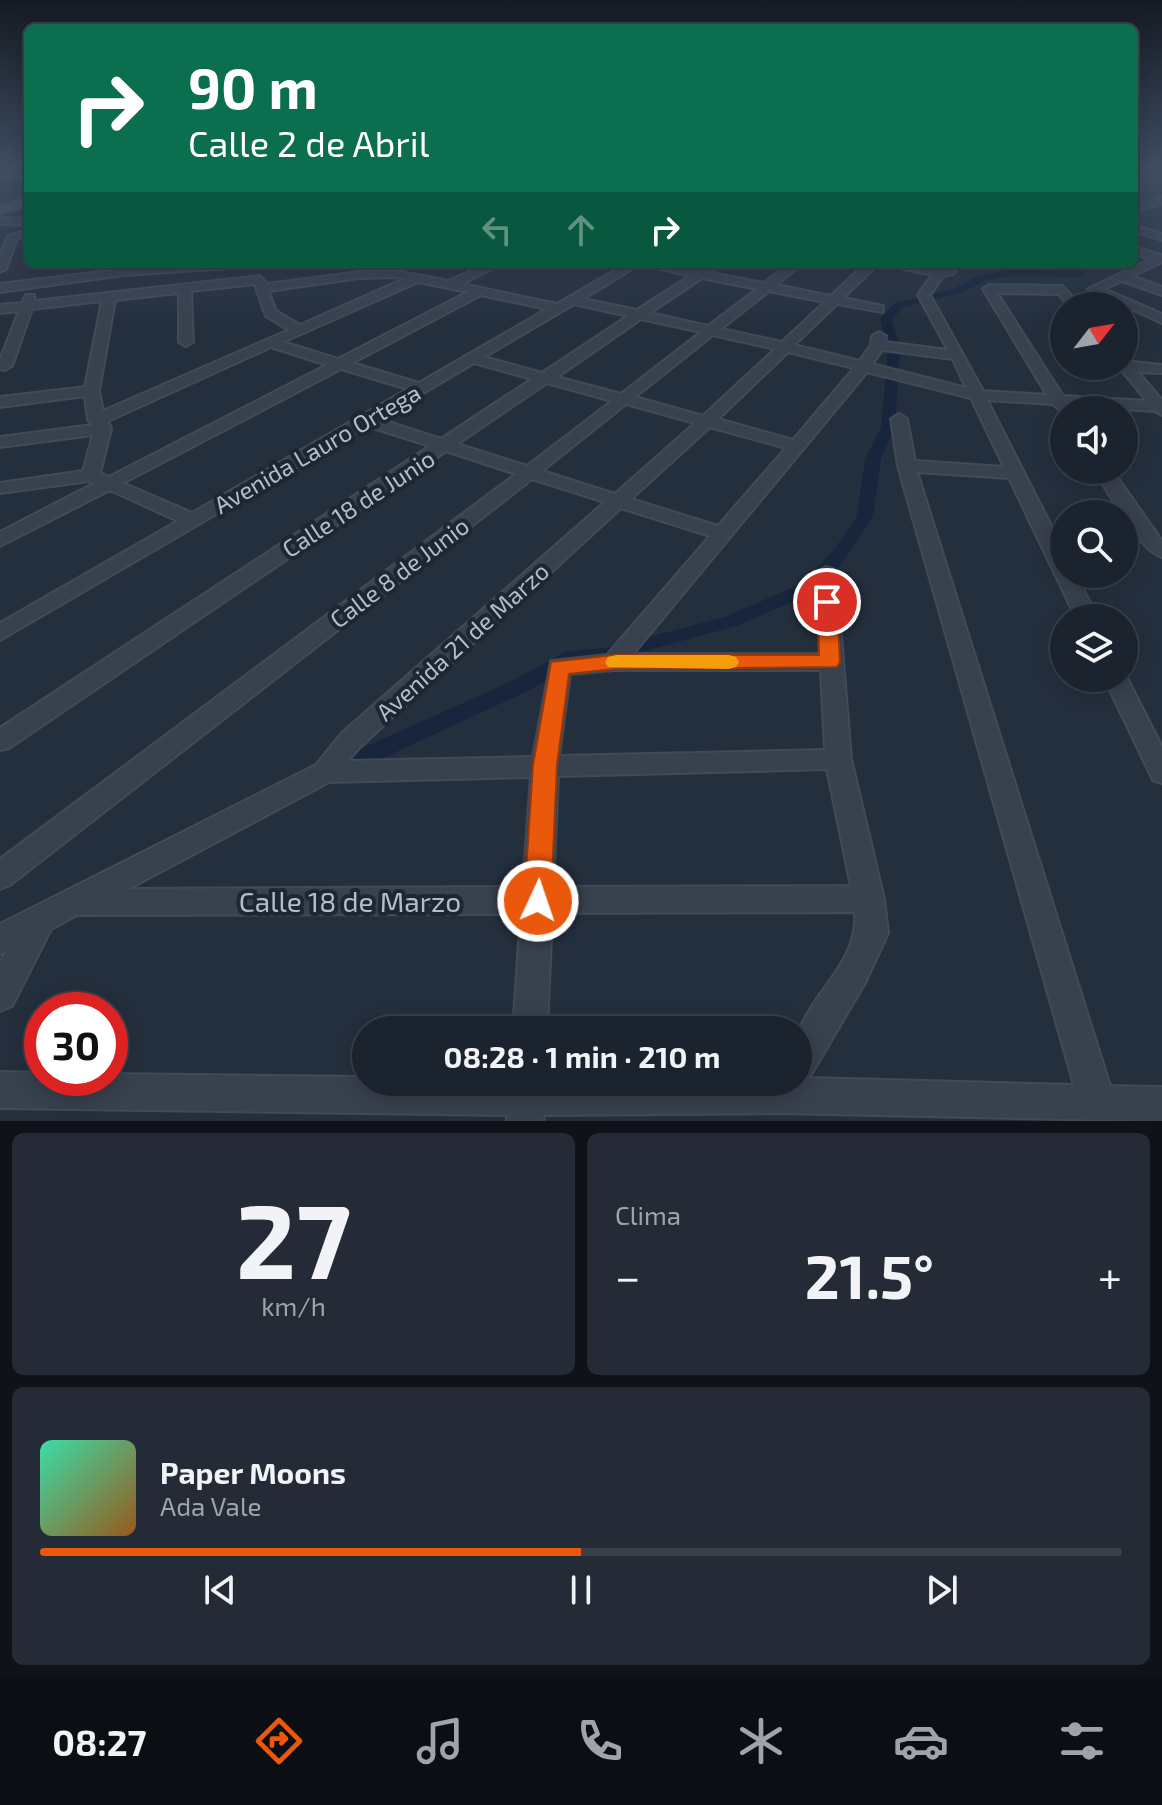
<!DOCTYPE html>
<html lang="es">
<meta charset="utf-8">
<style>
body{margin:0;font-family:"Exo 2",sans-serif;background:#242b36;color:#f1f3f6;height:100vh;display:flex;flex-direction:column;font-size:30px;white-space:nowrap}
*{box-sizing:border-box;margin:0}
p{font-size:26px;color:#a0a4aa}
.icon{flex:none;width:44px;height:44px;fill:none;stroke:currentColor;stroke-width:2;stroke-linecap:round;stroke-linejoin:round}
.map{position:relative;height:1121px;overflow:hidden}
.panel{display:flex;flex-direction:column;gap:12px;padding:12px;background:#0f1319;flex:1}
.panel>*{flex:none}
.guide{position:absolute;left:24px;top:24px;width:1114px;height:244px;border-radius:12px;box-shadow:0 4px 20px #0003,0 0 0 2px #39404a;background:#0b6e4f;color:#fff;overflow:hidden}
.needle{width:52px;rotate:59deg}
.tools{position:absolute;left:1050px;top:292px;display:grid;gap:16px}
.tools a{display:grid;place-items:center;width:88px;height:88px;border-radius:50%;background:#1b232e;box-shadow:0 4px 20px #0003,0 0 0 2px #39404a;font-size:40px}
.speed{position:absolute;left:24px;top:992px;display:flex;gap:16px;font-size:40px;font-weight:700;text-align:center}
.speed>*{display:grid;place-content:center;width:104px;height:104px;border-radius:50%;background:#1b232e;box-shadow:0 4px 20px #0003,0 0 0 2px #39404a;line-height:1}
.speed .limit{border:12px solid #d22;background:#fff;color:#111}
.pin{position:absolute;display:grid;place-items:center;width:68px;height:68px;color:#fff;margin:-34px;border:4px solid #fff;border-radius:50%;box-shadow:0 2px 8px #0007}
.me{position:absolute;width:88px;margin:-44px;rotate:3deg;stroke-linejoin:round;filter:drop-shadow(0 0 6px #0008)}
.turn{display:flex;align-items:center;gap:28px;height:168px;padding:0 32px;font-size:36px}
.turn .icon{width:104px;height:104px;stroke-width:2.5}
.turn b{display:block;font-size:56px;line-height:68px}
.lanes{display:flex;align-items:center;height:76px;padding:0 32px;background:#0003;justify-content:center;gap:40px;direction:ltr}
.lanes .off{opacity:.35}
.big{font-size:60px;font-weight:700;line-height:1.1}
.panel .card{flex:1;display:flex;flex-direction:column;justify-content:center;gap:12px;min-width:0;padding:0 28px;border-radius:12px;background:#242b36}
.panel .dial{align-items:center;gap:0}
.dial b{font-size:104px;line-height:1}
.song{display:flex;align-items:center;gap:24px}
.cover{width:96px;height:96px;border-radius:12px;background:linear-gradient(135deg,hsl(160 70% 55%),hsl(30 70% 35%))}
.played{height:8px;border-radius:4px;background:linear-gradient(90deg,#ea580c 50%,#39404a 50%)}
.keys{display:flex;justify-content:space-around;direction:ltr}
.heat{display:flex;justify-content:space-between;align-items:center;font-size:44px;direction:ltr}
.panel .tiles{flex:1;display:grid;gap:12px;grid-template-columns:1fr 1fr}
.card:last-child{grid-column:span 2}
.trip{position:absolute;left:352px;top:1016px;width:460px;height:80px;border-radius:40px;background:#1b232e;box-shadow:0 4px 20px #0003,0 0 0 2px #39404a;font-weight:700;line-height:80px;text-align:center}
.dock{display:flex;height:128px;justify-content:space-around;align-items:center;background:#0b0e12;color:#a0a4aa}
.dock .icon{width:56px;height:56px}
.dock .active{color:#ea580c}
.dock b{font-size:36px;color:#f1f3f6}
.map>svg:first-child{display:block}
</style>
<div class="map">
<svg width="1162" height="1121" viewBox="0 0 1162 1121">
<rect width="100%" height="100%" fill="#242f3e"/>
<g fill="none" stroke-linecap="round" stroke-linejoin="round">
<path fill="#17263c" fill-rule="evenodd" d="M1007,270L1081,271L1086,274L1081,277L1007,276L985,281L961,293L903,307L892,319L900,349L895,427L881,459L873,517L845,559L817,591L739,625L610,661L576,664L528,691L372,763L364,766L356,763L352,757L356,751L512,681L565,652L610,647L725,617L803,583L833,551L857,517L865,459L881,427L888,349L880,318L895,303L953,289L978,276Z"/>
<g stroke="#414a57" stroke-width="4">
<path id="street" d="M28,170V176L0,179V173Z
M1134,172L1154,178L1155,180L1151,183L1134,178Z
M1134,187L1142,191L1134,193Z
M1162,197V203L1134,212V206Z
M0,218L28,219V225L0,224Z
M1134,225L1162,234V240L1134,231Z
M28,230V236L17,238L6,269L0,272V255L8,236Z
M1134,247L1162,255V262L1132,276L1162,287V295L1122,281L1104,289L1162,314V323L1088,289L1151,259L1134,254Z
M195,264H253L247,267L124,275L0,292V284L124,269Z
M486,264H501L462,284L557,304L626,264H640L583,299L637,310L690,276L642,264H665L698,270L707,264H721L710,273L764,283L789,264H802L776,285L831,296L865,264H878L843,298L883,306V312L837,304L794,345L860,361L871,345L872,336L879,332L886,336L885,342L948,350L918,295L932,275L881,264H907L939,270L944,269L946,264H961L953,274L943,276L930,295L983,391L1047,395L983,289L989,285L1062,286L1081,306H1068L1059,294L997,293L1063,396L1147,401L1118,366H1124V361L1162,365V373L1138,372L1162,400V415L1155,411L1069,406L1068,410L1062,412L1053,404L987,400L1064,551V574H1075L1098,618H1076L1009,478L917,472L1110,1086L1162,1087V1121L780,1113L544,1115L543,1121H507V1115L0,1108V1072L42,1073V1078H110V1074L366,1077V1082H798C798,1067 794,1045 799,1031C815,989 859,961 855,912L552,913L547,1030H513L521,914L77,915L51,929L12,1006L0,1011V963L6,952L0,954V924L316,765L342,733L605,502L532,479L10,885L0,889V859L516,474L446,451L9,748L0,750V728L430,446L367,426L0,640V623L178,521L110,490L0,546V532L95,483L89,481L0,493V483L83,471L93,435L0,447V437L93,425L88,420L85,396L0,407V397L85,387L102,301L32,309L12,366L5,370L0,369V360L19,311L0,313V305L22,303L26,295H34L35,301L260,276L267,284L359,272L396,271L449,281ZM396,277L404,279L300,325L276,311L268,291L359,278ZM702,278L757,289L708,326L650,313ZM418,282L468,292L338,359L283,342ZM255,284L266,316L289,330L103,411L99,391L115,300L179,293V342L186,346L193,342L191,291ZM769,291L825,302L782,342L721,329ZM481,295L547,309L419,383L352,363ZM574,304L628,316L542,373L484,357ZM641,319L701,332L621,394L557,377ZM713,335L775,349L703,416L635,397ZM271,347L327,365L109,477L100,473L111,429L108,421ZM882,350L953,359L966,388L872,364ZM788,352L854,368L793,440L718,419ZM474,363L532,379L441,439L379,419ZM341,369L408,389L192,513L123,483ZM867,372L971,398L1004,467L915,461L907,419L899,414L891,419L898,466L1074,1085L809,1078L865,983L888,933L884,899L851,759L836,573L833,569L826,567L816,573L820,654H633ZM547,383L612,401L527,466L457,444ZM626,404L695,423L615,494L542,471ZM710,427L786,448L718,526L631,499ZM621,508L710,536L607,655L551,661L533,757L348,761L360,747ZM614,670H821L825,750L559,756L570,674ZM827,769L851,886L553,887L558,776ZM531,777L523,887L128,889L329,782Z
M1094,470H1112L1162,541V557C1139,551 1108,491 1094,470Z
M1124,672L1162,747V783L1153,780L1104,678H1124Z"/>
</g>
<g stroke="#414a57" stroke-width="4">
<path id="secondary" d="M28,198V206L0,214V206Z"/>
</g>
<use href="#street" fill="#38414e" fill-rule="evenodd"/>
<use href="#secondary" fill="#465061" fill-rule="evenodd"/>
</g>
<linearGradient id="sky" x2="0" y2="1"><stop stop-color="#141a22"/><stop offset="0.52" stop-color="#3f4d63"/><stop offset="1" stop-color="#3f4d63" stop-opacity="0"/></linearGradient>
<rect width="1162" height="324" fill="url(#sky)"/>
<path fill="#ea580c" stroke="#983908" stroke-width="2" d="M827,596L837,602L840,662L837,667L614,669L569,674L557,765L551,901L547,909L538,913L528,909L524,901L533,765L551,662L614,655H819L818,602Z"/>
<path fill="#f59e0b" d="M616,655H729L736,657L739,662L736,667L729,669L608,667L605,662L608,657Z"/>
<g text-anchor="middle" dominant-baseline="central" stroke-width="8" stroke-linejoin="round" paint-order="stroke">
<g font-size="24" fill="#b4bcc9" stroke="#1d2633">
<text transform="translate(317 448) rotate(-30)">Avenida Lauro Ortega</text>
<text transform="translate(358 503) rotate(-33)">Calle 18 de Junio</text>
<text transform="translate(399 572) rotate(-37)">Calle 8 de Junio</text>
<text transform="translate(462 641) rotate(-42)">Avenida 21 de Marzo</text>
</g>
<g font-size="28" fill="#b4bcc9" stroke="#1d2633">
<text x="350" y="901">Calle 18 de Marzo</text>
</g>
</g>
</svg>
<div class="tools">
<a><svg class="needle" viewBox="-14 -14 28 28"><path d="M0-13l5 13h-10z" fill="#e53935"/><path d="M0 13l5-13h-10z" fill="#a0a4aa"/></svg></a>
<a><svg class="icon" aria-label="sound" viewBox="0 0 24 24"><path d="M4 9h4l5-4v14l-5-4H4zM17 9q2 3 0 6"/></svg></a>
<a><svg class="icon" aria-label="search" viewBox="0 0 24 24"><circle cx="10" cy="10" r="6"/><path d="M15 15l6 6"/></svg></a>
<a><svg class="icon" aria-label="layers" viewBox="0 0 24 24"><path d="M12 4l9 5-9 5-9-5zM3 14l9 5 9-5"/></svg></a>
</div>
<div class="speed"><div class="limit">30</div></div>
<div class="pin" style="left:827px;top:602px;background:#d93025"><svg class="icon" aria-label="arrive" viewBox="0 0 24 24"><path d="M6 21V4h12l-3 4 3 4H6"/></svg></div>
<svg class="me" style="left:538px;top:901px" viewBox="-20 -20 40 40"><circle r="17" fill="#ea580c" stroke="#fff" stroke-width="3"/><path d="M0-11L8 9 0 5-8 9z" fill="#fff"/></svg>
<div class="trip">08:28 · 1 min · 210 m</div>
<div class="guide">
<div class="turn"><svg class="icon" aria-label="right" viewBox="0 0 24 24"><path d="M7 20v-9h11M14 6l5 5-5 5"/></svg><div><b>90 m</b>Calle 2 de Abril</div></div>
<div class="lanes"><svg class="icon off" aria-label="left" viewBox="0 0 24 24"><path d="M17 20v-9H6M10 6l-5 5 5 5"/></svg><svg class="icon off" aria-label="ahead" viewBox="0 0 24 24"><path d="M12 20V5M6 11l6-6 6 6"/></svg><svg class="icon" aria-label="right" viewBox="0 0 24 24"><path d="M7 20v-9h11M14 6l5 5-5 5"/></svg></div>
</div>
</div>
<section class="panel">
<div class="tiles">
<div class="card dial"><b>27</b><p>km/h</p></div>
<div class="card"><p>Clima</p>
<div class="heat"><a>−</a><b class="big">21.5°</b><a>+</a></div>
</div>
<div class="card">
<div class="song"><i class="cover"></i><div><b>Paper Moons</b><p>Ada Vale</p></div></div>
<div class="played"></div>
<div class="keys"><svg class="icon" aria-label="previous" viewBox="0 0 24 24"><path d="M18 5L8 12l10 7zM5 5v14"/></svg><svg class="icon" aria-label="pause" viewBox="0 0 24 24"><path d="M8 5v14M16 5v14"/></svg><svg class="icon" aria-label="next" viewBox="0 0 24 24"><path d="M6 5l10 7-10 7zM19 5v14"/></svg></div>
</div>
</div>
</section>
<nav class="dock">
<b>08:27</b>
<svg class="icon active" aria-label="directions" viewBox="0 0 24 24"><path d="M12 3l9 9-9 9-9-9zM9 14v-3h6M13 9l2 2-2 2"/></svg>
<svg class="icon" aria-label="music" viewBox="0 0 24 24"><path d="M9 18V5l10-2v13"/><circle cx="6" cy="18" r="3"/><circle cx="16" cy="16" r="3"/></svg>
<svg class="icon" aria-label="phone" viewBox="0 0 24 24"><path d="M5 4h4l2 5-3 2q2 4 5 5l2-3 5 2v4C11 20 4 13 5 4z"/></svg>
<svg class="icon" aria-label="climate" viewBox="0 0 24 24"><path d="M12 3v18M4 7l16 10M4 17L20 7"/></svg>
<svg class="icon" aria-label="car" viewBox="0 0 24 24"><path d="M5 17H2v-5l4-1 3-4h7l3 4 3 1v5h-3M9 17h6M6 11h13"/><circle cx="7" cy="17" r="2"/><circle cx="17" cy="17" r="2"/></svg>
<svg class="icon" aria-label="filters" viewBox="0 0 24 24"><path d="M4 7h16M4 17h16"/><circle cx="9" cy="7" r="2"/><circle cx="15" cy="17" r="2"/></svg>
</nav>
